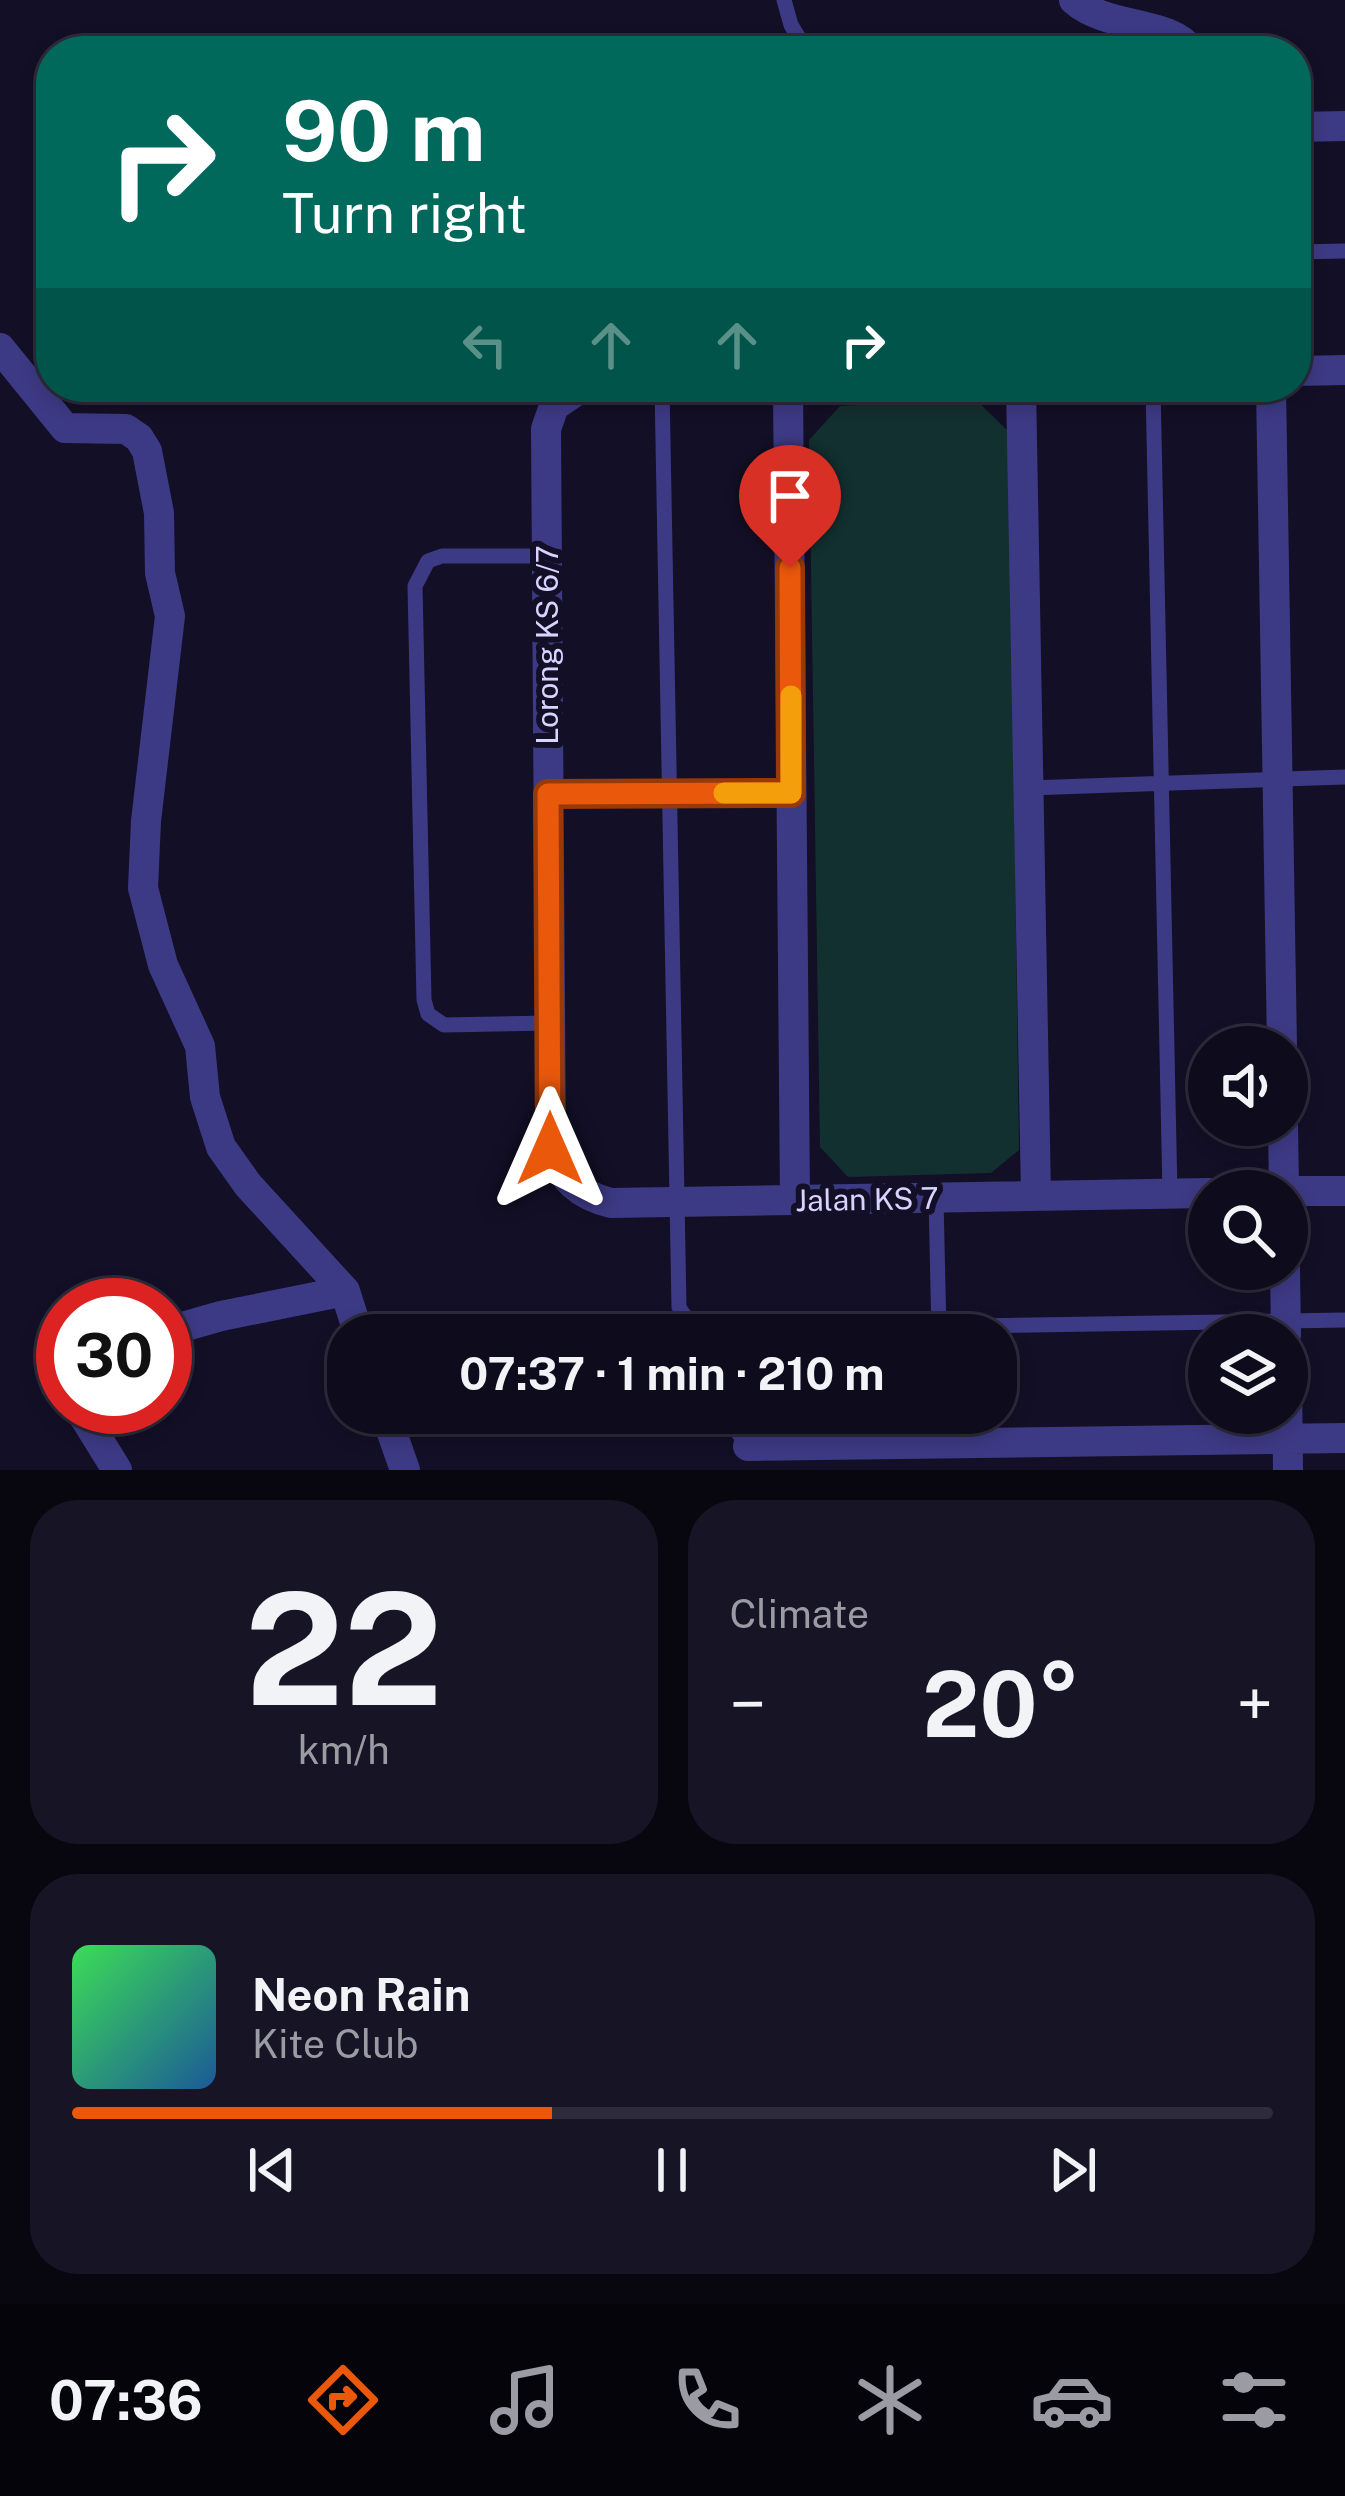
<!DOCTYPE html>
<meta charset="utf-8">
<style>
body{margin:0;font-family:"Public Sans",sans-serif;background:#171425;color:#f1f3f6;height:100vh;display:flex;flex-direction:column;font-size:45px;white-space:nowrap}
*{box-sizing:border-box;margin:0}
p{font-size:39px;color:#9b9ba3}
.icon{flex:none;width:66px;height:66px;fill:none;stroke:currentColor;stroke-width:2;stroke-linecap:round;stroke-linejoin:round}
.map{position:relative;height:1470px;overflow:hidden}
.drawer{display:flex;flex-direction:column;gap:30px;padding:30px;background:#08060f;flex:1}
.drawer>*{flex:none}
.guide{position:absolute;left:36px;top:36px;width:1275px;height:366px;border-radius:48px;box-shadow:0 6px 18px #0003,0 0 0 3px #2e2b3b;background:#00695c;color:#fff;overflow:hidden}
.buttons{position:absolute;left:1188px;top:1026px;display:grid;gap:24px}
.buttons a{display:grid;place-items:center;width:120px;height:120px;border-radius:50%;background:#0e0b1c;box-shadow:0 6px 18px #0003,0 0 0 3px #2e2b3b;font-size:60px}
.speed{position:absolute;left:36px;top:1278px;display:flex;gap:24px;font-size:60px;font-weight:700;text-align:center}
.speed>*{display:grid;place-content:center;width:156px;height:156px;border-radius:50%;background:#0e0b1c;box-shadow:0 6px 18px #0003,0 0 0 3px #2e2b3b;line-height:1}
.speed .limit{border:18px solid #d22;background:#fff;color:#111}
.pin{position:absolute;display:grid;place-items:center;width:102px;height:102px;color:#fff;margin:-123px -51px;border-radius:50% 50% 50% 0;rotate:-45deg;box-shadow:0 0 12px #0007}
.pin .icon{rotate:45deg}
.me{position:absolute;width:132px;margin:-66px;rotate:0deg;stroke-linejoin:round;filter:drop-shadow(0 0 9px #0008)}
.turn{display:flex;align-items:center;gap:42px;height:252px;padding:0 48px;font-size:54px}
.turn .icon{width:156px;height:156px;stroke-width:2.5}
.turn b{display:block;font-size:84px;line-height:102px}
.lanes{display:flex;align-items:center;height:114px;padding:0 48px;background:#0003;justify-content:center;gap:60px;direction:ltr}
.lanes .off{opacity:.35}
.big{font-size:90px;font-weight:700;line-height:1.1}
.drawer .widget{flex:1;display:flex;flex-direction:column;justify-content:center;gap:18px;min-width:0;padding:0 42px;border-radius:48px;background:#171425}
.drawer .dial{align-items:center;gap:0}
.dial b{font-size:156px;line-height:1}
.song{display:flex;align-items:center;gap:36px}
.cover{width:144px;height:144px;border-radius:18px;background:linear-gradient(135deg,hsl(130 70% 55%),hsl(210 70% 35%))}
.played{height:12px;border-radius:6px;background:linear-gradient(90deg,#ea580c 40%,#2e2b3b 40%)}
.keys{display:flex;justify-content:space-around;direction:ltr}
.heat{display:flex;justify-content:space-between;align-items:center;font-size:66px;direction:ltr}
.drawer .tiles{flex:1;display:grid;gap:30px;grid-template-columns:1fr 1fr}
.widget:last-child{grid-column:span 2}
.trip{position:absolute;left:327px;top:1314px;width:690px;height:120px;border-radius:48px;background:#0e0b1c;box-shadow:0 6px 18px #0003,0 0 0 3px #2e2b3b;font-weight:700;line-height:120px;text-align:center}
.tabs{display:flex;height:192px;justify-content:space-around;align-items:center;background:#06040b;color:#9b9ba3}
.tabs .icon{width:84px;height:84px}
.tabs .on{color:#ea580c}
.tabs b{font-size:54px;color:#f1f3f6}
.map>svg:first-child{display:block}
</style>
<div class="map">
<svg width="1345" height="1470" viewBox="0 0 1345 1470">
<rect width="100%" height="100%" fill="#130f26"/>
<path fill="#12302f" d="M975,399L1009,432L1019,1150L991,1173L848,1177L820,1147L809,440L840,406Z"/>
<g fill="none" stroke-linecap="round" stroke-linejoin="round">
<path stroke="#3d3a85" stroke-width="15" d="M784,0L791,25L807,51
M1296,252L1345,251
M662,387L679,1307C690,1329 708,1327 730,1330L1345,1320
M1153,387L1170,1194
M547,556H442L428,561L415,586L424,1000L428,1014L444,1025L550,1023
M1029,788L1345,777
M548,794L791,793
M936,1198L939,1333
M735,1413L739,1434L748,1446
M940,1413L941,1444"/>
<path stroke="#3d3a85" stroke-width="30" d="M1074,0C1108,30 1168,19 1192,51
M1296,127L1345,126
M0,348L65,428L126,429L139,438L147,451L159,513L160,573L170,616L146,821L143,888L163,965L200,1046L205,1097L221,1147L248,1185L345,1291L359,1335
M1296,371L1345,370
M582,387L554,406L546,429L551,1149C563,1180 579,1195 611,1203L1209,1193
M788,387L795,1200
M1021,387L1036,1196
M1271,387L1282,1047
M1283,1125L1284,1191
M1287,1191H1345
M1285,1269L1286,1335
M165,1332L221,1316L345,1291
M1287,1374L1288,1470
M83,1407V1415L117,1470
M385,1413L405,1470
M748,1446L1345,1438"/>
</g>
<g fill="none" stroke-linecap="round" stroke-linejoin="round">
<g stroke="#983908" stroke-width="30">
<path id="route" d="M550,1149L548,794L791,793L790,568"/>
</g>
<use href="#route" stroke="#ea580c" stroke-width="21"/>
<path stroke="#f59e0b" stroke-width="21" d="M724,793H791V696"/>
</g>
<g text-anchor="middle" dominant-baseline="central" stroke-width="12" stroke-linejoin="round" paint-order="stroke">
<g font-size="30" fill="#d9d4ff" stroke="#130f26">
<text transform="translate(547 645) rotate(-90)">Lorong KS 6/7</text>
<text transform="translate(867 1199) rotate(-1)">Jalan KS 7</text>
</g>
</g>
</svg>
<div class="buttons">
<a><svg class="icon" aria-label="sound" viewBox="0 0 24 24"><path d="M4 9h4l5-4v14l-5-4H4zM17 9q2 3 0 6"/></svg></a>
<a><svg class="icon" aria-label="search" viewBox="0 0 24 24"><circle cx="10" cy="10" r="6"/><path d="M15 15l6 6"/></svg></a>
<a><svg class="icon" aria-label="layers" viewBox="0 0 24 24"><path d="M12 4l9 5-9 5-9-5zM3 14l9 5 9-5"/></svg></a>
</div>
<div class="speed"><div class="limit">30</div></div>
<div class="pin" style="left:790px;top:568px;background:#d93025"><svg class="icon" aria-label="arrive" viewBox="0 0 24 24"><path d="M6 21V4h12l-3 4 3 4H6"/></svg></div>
<svg class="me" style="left:550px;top:1149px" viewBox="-20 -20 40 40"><path d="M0-17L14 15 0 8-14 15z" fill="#ea580c" stroke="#fff" stroke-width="4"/></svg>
<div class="trip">07:37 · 1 min · 210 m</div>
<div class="guide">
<div class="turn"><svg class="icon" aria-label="right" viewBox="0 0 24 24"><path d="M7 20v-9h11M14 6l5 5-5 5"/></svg><div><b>90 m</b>Turn right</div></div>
<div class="lanes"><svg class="icon off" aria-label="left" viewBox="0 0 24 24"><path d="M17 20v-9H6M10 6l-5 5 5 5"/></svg><svg class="icon off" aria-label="ahead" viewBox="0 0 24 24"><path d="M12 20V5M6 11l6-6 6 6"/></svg><svg class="icon off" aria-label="ahead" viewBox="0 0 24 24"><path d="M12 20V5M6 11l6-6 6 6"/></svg><svg class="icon" aria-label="right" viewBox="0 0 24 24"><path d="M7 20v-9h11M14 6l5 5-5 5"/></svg></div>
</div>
</div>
<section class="drawer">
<div class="tiles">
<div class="widget dial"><b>22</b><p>km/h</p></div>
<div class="widget"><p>Climate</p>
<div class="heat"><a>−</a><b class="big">20°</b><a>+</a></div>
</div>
<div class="widget">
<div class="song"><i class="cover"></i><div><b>Neon Rain</b><p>Kite Club</p></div></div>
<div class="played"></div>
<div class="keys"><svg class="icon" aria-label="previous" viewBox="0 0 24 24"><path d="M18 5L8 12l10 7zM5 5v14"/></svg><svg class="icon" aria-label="pause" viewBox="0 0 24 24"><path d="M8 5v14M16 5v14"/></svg><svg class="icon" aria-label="next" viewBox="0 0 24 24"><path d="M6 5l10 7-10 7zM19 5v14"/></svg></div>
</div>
</div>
</section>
<nav class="tabs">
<b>07:36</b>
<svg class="icon on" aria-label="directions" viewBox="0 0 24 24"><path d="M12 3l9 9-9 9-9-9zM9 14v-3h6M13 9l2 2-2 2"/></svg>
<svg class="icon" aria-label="music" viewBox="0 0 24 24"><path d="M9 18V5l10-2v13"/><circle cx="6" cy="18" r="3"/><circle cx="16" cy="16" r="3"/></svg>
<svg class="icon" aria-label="phone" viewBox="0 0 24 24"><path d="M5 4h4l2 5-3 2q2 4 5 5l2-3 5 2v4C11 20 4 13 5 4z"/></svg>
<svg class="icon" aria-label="climate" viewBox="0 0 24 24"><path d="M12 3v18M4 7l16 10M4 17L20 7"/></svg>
<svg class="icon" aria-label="car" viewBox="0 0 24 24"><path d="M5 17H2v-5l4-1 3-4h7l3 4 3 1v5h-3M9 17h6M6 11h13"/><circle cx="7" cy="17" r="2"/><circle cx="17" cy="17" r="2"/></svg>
<svg class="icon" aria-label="filters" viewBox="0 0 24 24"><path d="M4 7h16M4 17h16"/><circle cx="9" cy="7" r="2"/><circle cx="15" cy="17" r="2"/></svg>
</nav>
